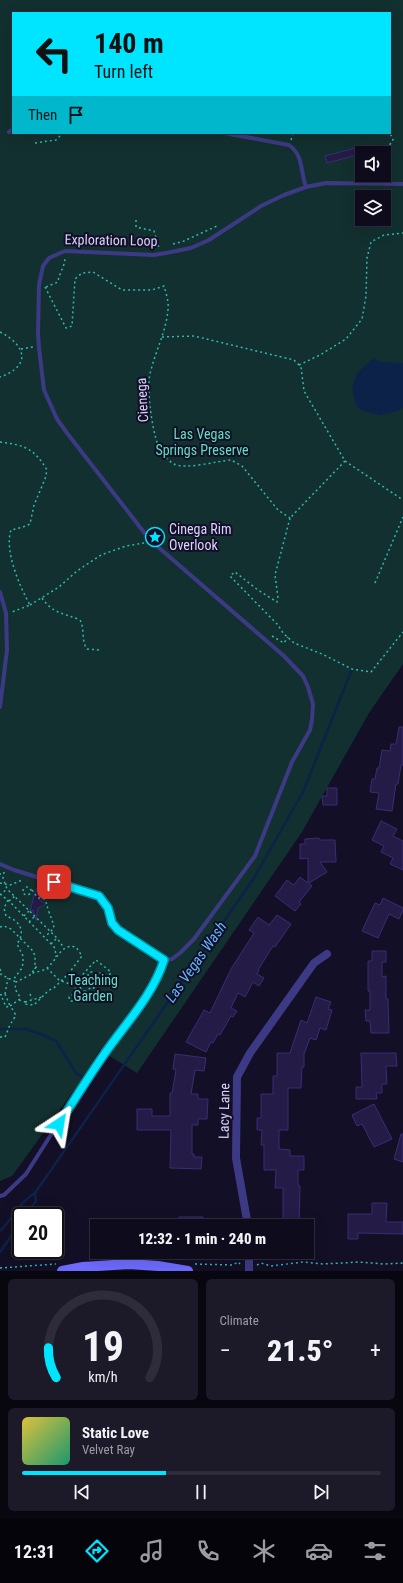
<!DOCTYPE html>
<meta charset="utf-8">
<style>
body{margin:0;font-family:"Roboto Condensed",sans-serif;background:#1c1929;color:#f1f3f6;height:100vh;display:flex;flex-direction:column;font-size:15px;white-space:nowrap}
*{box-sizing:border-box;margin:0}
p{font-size:13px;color:#9b9ba3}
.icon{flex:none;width:22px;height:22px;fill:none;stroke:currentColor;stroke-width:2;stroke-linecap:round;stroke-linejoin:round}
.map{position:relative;height:1271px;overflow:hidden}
.drawer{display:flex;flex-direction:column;gap:8px;padding:8px;background:#08060f;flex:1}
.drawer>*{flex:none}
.banner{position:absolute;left:12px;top:12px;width:379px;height:122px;border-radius:0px;box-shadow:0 4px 16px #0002,0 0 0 1px #2e2b3b;background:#00e5ff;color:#111;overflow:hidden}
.controls{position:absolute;left:355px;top:146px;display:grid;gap:8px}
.controls a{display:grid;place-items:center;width:36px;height:36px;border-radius:0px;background:#0e0b1c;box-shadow:0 4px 16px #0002,0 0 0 1px #2e2b3b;font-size:20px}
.speed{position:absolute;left:12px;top:1207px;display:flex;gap:8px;font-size:20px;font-weight:700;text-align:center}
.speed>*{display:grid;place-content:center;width:52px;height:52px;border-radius:50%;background:#0e0b1c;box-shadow:0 4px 16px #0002,0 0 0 1px #2e2b3b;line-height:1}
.speed .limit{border:2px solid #111;border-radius:6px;background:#fff;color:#111}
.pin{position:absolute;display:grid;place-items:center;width:34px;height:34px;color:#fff;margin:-17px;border-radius:8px;box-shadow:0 2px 6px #0006}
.me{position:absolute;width:44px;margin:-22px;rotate:33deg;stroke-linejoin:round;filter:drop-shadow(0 0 3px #0008)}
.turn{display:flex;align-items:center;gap:14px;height:84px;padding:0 16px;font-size:18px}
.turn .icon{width:52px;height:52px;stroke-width:2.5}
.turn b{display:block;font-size:28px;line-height:34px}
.then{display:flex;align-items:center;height:38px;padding:0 16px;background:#0003;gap:8px;font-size:15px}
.big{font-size:30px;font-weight:800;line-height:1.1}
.drawer .tile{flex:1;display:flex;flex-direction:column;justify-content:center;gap:6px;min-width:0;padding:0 14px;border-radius:6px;background:#1c1929}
.drawer .dial{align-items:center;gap:0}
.dial svg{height:104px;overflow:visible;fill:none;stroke:#2e2b3b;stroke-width:7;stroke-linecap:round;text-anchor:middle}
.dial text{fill:#f1f3f6;stroke:none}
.song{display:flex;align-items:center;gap:12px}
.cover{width:48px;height:48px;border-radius:6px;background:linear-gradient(135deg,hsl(50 70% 55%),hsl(160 70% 35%))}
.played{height:4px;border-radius:2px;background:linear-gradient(90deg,#00e5ff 40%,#2e2b3b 40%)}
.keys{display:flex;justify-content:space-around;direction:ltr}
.heat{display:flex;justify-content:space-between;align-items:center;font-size:22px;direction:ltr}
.drawer .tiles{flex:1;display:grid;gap:8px;grid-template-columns:1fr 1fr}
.tile:last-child{grid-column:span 2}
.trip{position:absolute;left:90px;top:1219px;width:224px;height:40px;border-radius:0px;background:#0e0b1c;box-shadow:0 4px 16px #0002,0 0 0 1px #2e2b3b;font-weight:800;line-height:40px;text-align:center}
.tabs{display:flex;height:64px;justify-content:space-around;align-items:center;background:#06040b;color:#9b9ba3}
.tabs .icon{width:28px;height:28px}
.tabs .current{color:#00e5ff}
.tabs b{font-size:18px;color:#f1f3f6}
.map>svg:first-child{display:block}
</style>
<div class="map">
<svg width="403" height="1271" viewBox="0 0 403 1271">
<rect width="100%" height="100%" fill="#130f26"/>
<path fill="#12302f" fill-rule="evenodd" d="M0,0H403V664L369,713L302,832L137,1073L100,1050L78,1085L12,1176L0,1181ZM13,13H390V133H13ZM362,153H384V175H362ZM362,197H384V219H362Z"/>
<path fill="#0c2248" d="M373,358L381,362L403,363V408L395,412L379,415L363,411L356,405L352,389L357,373Z"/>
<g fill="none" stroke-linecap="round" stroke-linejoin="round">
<path stroke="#0c2248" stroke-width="2.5" d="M0,1029H26L43,1035L56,1041L76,1073L82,1077
M25,1216L36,1201L35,1193
M0,1231C13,1219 20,1201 35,1193L254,878L303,792L352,669
M0,1252L21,1222"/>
</g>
<path fill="#241b47" stroke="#3b2d73" d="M359,147L361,154L327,163L325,156Z
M399,727H403V765H401L398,784H396L392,811L376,809L379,793L370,792L372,779H375L377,768H379L382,750L390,751L391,744H396Z
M327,788H337V805H323L322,796H327Z
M381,821L397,829L393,836L403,841V870L390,864L393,858L381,852L384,846L372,840Z
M319,838L320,840H335L336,862H320L327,872L309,883L312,886L299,902L301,904L295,911L275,896L287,880L294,885L300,877L308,883V858L300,859V844H305V839Z
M36,889L41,890L39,900L46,904L38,908L36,921L33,910L30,911Z
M383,898L403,908V910L399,919L389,914L378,938L362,931L375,903L380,905Z
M277,915L291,924L275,947L273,946L258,970H259L257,974L264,978L259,986L253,982L245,997L238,993L231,1008L237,1011L233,1017L231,1016L220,1035L218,1034L213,1043L211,1042L206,1052L186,1042L204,1010L210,1013L231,969L254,933L249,930L258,917L269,925Z
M372,951H386V962H382V977L386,976V999H388L389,1033H371L370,1021H366L365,1010H370V991H368V961H372Z
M316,997L331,1002L328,1009L332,1010L326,1030L320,1028L316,1040L310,1038L304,1054V1067H302L301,1088H288V1130H279V1149L290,1150V1156H304V1170H298V1185L300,1186L299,1226H283V1188H275L276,1170H264V1145H261L262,1130H257V1118H261V1094H273V1076H277V1053H290L301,1020L307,1023Z
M361,1053H396L397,1066H386L387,1084H382V1093H376L377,1099H356V1087H362Z
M175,1054L206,1058L204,1071L195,1070L191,1094H198V1099H208L207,1119H198V1125H192V1154H194V1157H202L201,1169L170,1168L171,1130H137V1109H152V1116H170V1093H172L176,1070L173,1069Z
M374,1104L392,1139L374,1147L362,1124L357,1126L352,1115Z
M401,1134H403V1162L394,1159Z
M372,1203H387L386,1222H403V1234L358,1233V1239H348V1214H372Z
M179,1217H203V1226H180Z"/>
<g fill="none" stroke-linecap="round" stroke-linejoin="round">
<path stroke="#2fb8b0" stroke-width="1.5" stroke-dasharray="2 3" stroke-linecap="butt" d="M18,133L27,134
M291,140L293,133
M35,143L56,140L63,133
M384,153L393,140L390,133
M136,220V227L154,231L159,248
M173,244L184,241L217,226
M45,287L66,328L72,326L75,279L82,273L93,272L122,290H152L164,286C166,293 169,302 168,310C166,332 155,352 150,374C146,389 153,441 162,454C165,457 170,462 174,464C185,470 217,461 231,460L242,466L278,510L290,518
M46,287L58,282C59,273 65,267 65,257
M0,332C26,345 32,366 0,377
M162,337L194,336L294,360L301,367L304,391L345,461L290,518
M21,349L33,347
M299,365L320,355L346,339L362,319L366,296L367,258L371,242L384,235L403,233
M0,442C24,445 34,448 47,470L45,479L34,505L30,524L23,527L11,530C4,551 20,587 30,605L12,612
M345,461L403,500
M290,518L275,575L278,598L277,602L258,590L235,572L230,576L278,625L283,633L294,643L322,654L352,669L371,672L403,632
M375,583L403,517
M42,598C53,614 64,613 80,620C85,629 81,641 87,649L100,650
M30,605L59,587L77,571L101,555L126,546L144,543
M272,636L284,643L288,637
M4,872L3,878L7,889L57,938L64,948
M0,873V876
M0,883L10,885L20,881L22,878
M23 891a4 4 0 1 1 8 0a4 4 0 1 1-8 0Z
M32,890L38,898L45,899C47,904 47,907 49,912C51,918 53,921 54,928L45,937
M0,894L9,901L55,948L56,957
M0,895L7,889
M8,900L4,908L6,916C20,921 26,931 17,944L23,956V963L22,968L13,980
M9,901L15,896
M24,916L29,911
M29,922L35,916
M0,927L4,926L11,929L33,951L35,956V969
M51,944L57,938
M47,968L59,980L70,984L78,991L69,997L70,1001L78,1002L84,997C89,1002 92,1000 99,999L103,1001
M0,969L2,974
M0,974L16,982
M93,978L100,980L103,976L100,973L97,974L94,972H90L88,975L93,978V983L97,985L95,988
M85,992L75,983L96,960L111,972L103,986L97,985
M5,994L8,978
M30,994L32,999
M0,995L5,994L10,1006L6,1007L1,995
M84,996L83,993L92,987L99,991V999
M19,1000L25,1002L24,1004L34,1005L48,991L55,987L69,973L82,956L76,947C61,943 57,960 47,968C43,971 37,972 32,973
M25,1002L42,997
M0,1037H5C7,1033 8,1029 10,1025C16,1014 18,1017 10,1006L20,999V997L15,989L16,982L30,975L37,966
M195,1264L233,1265L238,1262L240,1264
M257,1265L261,1263L271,1266L303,1262L323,1264L359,1262L384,1264L403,1263
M0,1268L56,1264"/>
<path stroke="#3d3a85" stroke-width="4" d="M9,132L13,129
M224,133L289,145C304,156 300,171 306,187
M0,592L6,613L7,650L0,707
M0,864L14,870L99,896L108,907L112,923L118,930L160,959L164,960L172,959L180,953L194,939L255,856L292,762L310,730L312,720L313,704L308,687L303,676L284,656L150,540L67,433L57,419L44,390L39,348L38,334L39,285L43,266L49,258L65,251L154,255L166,253L191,248L209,240L261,206L284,195L306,187L326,183L403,184
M0,1196L4,1195L26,1174L80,1089L141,1004L160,974L164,960"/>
<path stroke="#3d3a85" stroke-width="8" d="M248,1226L236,1158L237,1077L250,1053L314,963L327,954
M249,1252V1271"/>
<path stroke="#6f6bff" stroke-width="10" d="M62,1271L83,1267L129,1264L158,1266L188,1271"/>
</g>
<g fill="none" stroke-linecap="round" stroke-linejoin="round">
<g stroke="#0095a6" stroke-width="10">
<path id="route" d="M54,882L99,896L108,908L112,923L118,930L164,960C153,995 126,1023 105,1053C89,1076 74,1100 59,1124"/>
</g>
<use href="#route" stroke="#00e5ff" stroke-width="7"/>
</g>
<defs>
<g id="sight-ring" transform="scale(1)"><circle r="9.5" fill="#130f26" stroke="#00e5ff" stroke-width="1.5"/><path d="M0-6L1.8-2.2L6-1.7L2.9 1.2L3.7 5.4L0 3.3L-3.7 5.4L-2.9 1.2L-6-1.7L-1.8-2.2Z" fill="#00e5ff"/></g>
</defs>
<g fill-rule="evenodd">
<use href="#sight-ring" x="155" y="537"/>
</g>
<g text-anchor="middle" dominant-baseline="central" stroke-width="4" stroke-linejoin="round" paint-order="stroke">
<g font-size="14" fill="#d9d4ff" stroke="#130f26">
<text transform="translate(111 240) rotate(1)">Exploration Loop</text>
<text transform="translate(142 400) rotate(-93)">Cienega</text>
<text transform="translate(224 1111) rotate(-89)">Lacy Lane</text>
</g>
<g font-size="14" fill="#5fe0c0" stroke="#130f26">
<text x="202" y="434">Las Vegas<tspan x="202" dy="16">Springs Preserve</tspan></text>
<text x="93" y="980">Teaching<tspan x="93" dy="16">Garden</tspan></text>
</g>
<g font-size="14" fill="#d9d4ff" stroke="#130f26" text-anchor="start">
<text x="169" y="529">Cinega Rim<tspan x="169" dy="16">Overlook</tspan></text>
</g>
<g font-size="15" font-style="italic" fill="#62b6ff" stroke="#130f26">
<text transform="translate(196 962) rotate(-55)">Las Vegas Wash</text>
</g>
</g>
</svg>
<div class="controls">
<a><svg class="icon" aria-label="sound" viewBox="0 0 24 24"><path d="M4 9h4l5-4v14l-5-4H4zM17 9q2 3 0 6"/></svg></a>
<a><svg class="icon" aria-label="layers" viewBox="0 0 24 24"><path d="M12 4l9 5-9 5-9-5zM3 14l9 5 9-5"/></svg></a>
</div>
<div class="speed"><div class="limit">20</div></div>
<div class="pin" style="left:54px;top:882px;background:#d93025"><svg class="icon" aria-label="arrive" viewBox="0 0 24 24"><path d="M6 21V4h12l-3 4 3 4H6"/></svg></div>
<svg class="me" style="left:59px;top:1124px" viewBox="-20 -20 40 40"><path d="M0-17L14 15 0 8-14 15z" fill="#00e5ff" stroke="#fff" stroke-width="4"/></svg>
<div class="trip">12:32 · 1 min · 240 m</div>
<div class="banner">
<div class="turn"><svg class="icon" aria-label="left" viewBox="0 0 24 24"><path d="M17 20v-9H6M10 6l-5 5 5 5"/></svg><div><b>140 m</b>Turn left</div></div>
<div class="then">Then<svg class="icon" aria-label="arrive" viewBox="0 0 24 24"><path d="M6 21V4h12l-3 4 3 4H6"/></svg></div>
</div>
</div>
<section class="drawer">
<div class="tiles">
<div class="tile dial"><svg viewBox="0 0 100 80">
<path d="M14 69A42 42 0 1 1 86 69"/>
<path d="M14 69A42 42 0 0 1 8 46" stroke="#00e5ff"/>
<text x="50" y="56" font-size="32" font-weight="700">19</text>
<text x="50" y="72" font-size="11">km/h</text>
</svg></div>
<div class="tile"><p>Climate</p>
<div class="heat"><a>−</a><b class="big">21.5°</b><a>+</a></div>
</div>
<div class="tile">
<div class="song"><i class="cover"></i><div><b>Static Love</b><p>Velvet Ray</p></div></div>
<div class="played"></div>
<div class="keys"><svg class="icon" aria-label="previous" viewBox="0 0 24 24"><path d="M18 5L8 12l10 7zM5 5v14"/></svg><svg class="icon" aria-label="pause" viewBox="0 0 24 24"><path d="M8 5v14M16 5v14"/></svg><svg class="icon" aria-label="next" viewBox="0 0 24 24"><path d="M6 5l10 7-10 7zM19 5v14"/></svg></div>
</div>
</div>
</section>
<nav class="tabs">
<b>12:31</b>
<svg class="icon current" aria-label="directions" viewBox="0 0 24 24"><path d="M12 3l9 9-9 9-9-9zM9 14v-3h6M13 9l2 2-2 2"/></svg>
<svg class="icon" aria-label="music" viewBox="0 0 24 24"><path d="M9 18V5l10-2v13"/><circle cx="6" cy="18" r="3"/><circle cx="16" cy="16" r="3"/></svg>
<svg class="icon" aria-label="phone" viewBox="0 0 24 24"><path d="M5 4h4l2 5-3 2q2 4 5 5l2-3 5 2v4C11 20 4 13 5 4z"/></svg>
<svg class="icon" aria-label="climate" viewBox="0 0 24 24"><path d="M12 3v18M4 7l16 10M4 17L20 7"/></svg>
<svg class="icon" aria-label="car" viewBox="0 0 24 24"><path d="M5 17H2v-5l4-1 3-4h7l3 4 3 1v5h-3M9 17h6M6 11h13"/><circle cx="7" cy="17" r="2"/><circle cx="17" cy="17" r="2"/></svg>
<svg class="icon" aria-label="filters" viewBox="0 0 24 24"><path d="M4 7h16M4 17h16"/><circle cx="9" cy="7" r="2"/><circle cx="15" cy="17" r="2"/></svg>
</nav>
